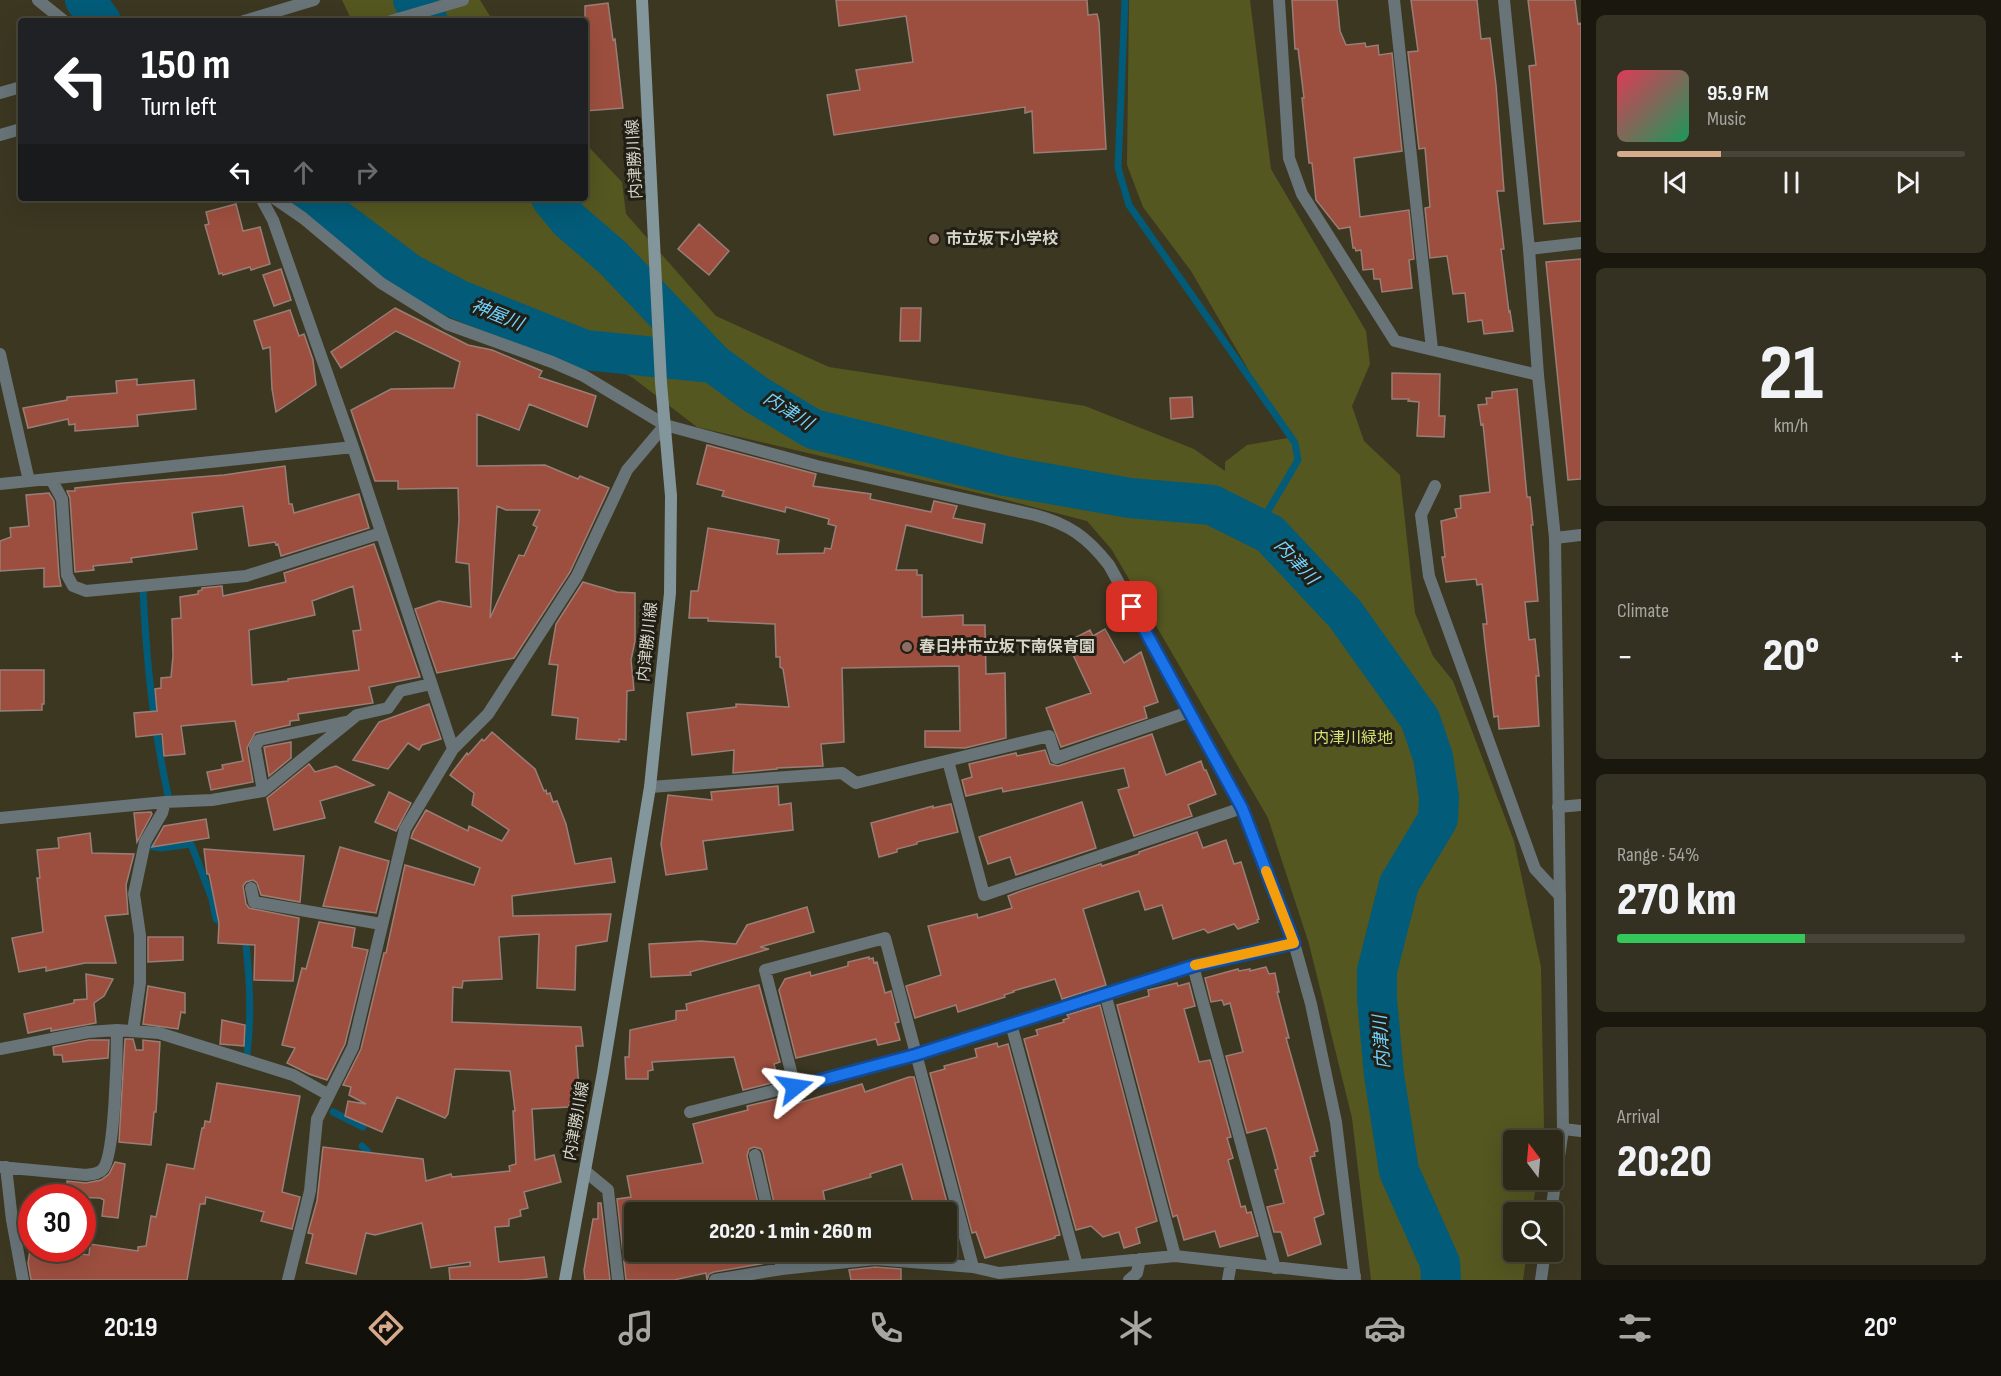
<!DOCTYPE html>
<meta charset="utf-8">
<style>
body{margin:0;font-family:"Sofia Sans Condensed","Noto Sans JP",sans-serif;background:#353122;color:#f1f3f6;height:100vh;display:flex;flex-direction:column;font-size:22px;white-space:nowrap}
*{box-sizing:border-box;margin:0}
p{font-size:20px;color:#a7a6a2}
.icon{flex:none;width:33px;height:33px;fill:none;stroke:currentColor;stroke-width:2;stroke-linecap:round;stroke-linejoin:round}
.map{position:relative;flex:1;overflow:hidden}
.details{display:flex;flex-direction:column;gap:15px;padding:15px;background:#19170e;width:420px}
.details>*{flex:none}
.banner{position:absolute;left:18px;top:18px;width:570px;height:183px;border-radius:6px;box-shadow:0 6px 24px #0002,0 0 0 2px #484538;background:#202124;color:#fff;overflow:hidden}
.needle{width:39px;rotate:344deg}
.fabs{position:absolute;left:1503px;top:1130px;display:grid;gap:12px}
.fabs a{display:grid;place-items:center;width:60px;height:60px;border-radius:6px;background:#2d2919;box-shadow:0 6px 24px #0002,0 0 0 2px #484538;font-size:30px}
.speed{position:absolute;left:18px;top:1184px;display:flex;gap:12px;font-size:30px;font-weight:700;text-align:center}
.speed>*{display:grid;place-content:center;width:78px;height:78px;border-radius:50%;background:#2d2919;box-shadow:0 6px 24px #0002,0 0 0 2px #484538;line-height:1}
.speed .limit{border:9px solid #d22;background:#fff;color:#111}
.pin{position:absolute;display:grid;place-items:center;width:51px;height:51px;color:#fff;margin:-26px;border-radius:12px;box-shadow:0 3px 9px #0006}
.me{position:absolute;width:66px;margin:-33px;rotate:75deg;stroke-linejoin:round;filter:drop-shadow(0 0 4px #0008)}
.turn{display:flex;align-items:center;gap:21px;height:126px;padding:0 24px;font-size:27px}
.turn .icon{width:78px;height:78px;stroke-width:2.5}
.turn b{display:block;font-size:42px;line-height:51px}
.lanes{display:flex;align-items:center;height:57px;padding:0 24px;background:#0003;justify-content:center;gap:30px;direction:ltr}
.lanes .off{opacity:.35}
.big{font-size:45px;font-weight:800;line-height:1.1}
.details .tile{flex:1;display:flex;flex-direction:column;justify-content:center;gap:9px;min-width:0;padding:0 21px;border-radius:9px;background:#353122}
.details .dial{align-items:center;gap:0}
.dial b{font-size:78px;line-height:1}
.song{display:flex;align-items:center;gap:18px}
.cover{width:72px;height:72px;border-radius:9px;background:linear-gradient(135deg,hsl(350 70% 55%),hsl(150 70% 35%))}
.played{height:6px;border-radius:3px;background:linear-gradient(90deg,#d6ab8b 30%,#484538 30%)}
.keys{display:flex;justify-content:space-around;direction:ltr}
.heat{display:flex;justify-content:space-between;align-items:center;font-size:33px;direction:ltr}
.charge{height:9px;border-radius:4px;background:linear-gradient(90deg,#34c759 54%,#484538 0)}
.trip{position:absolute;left:624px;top:1202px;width:333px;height:60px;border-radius:6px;background:#2d2919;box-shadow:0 6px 24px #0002,0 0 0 2px #484538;font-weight:800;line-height:60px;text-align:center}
.tab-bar{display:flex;height:96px;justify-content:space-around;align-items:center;background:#12100a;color:#a7a6a2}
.tab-bar .icon{width:42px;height:42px}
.tab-bar .on{color:#d6ab8b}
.tab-bar b{font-size:27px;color:#f1f3f6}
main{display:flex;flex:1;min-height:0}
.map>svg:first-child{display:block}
</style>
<main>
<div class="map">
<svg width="1581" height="1280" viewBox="0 0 1581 1280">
<rect width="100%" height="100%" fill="#3c3721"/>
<path fill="#545720" d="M342,0H480L493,21H352Z
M1129,0H1250L1271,169L1366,331L1370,364L1352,406L1364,441L1400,475L1415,613L1433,656L1453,681L1514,841L1541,967L1544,1126L1542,1140H1514V1179H1537L1532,1212H1514V1251H1527L1523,1280H1371L1352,1118L1309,944L1268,818L1112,550L1087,521L995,497L697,427L633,378L509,311L438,282L317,198H585V143L622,182L626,214L716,316L829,367L1085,406L1194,449L1225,471V462L1247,445L1288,438L1191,271L1143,207L1127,165Z"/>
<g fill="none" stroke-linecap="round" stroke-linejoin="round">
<path stroke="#025b78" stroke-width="7" d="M1125,0L1118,168L1129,205L1295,443L1298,460L1258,528
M143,589C146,658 153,727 168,795
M150,846L161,848L191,844L212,899L216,919L225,926
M245,937C250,977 252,1015 247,1055
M333,1112L363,1127
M362,1146L368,1152L369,1159"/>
<path stroke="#025b78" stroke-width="40" d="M85,0L101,21
M413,0L428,21
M309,198L410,274L457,299L585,350L713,363
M551,198L569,220L613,258L713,363L755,394L813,429L1005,476L1130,498L1212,505L1270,534L1345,614L1420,719L1433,757L1439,797L1438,819L1399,884L1377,971V999L1384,1075L1399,1171L1440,1263L1441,1280"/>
</g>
<path fill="#9d4f3f" stroke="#997e78" stroke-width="1.5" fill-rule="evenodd" d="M836,0H1087L1088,15L1097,14L1099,22L1106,149L1034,153L1032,111L1025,113V107L834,135L827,95L860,90L856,70L913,62L906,16L839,26Z
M1292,0H1337L1340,31L1346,45L1365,43L1366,47L1378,45L1379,55L1392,53L1402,151L1354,158L1360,217L1409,210L1414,259L1409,260L1412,288L1382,292L1380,279H1374L1373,269L1363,270L1361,250L1356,251L1355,248H1353L1350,227L1339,229L1316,200L1312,163H1309L1302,98H1304L1298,49H1295Z
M1411,0H1477L1481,39L1490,38L1496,85L1504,191H1497L1504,249H1501L1509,312L1510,311L1513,331L1484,334L1482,320L1468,322L1465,293L1453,294L1447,256L1430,258L1425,208L1430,207L1425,148L1419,149L1408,52L1418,51Z
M1528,0H1575L1578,24L1581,23V221L1544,224L1529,66L1536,65Z
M608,3L613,40L615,39L623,108L585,111V6Z
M236,204L243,231L260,227L270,264L251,270L250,267L223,275L222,273L219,274L205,225L209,224L206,212Z
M699,224L729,251L709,275L678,249Z
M1581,259V479L1568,480L1546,262Z
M281,269L291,300L274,306L263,275Z
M395,308L468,345L492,350L542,371L539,377L596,396L587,427L529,404L519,430L477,414V466L545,465L578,479L580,476L609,488L570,572L514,658L437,673L415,609L439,601L471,607L469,564L456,562L459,519L458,488L398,489V481H375L351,410L391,389L454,388L460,362L396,331L341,368L331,352ZM497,506L506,510H540L533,525L537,527L524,556L519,555L490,618Z
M901,308H921L920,341H900Z
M290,310L299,336L304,334L313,360L316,385L276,412L272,389L270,347L263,349L254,321Z
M1392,373L1440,374L1439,416H1445L1444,437L1417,436L1419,402L1408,401L1409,399H1392Z
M137,379V385L194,380L196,409L137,415L138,426L75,431V424L69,425L68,419L28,428L23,408L67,400V397L117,393L116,381Z
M1517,389L1527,497H1530L1533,525H1531L1538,601L1525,602L1529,640L1535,639L1539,676H1536L1539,726L1499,729L1498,716L1494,717L1485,643L1483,624H1487L1482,584L1477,585L1476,579L1446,582L1442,557H1445L1441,521L1457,517L1455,509L1461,508L1460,496L1490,492L1483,424L1481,425L1478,405L1487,404L1486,398H1492V392Z
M1192,397L1193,417L1171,419L1170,398Z
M707,445L816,474L813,486L871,494L870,499L931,512L934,501L957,506L953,518L985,524L982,543L906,525L896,570H917V575H922V617L963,615V625H985L986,674L1005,673L1006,738L965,748L925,747V731H960L959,666L842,668L844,742L821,744L823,766L777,768V769L733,773L734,750L692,755L687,713L736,707V704L789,707L783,669L780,667V657H776L775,624L708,621V618H689L691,591H698L708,528L779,540L777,554L824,553L825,548L831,549L836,526L828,524L829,519L786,507L785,512L722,496L724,491L697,484Z
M285,466L289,504H292L294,513L359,494L369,528L281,556L278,544L276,545L275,542L249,546L243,506L192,513L197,549L131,558L132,562L93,566L94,570L75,572L70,498L67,491H75V488L124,483L224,475Z
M49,493L54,501L59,576L61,586L44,587V568L0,571V541L11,537L10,528L29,526L26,495Z
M374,544L420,677L369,687L373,703L298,714L299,720L290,721V725L255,733L247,748L253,782L211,790L207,772L223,769L222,765L243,761L235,721L181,726L185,754L164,756L162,734L136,737L134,713L157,711L155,689L161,688V678L171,677L173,656L172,619L181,618L180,597L198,594V591L202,590V588L222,586L223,596L286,582L284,573ZM353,586L361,630L353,631L359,670L288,679V681L252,685L249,630L315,615L312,601Z
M583,582L617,592L635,593V641L631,660L634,690L627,691L626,740L619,739V742L576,739L578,718L552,715L558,665L549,664L556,624Z
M1105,629L1124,663L1141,652L1158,702L1144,707L1147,718L1061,747L1046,708L1091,693L1067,642L1090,630L1093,636Z
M0,670H44V704H42V710L0,711Z
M429,704L441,739L422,745L419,750L408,743L388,769L353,760L379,722Z
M492,732L535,769L544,791L546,790L547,794L550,793L553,802L557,801L566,824L575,864L611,858L615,882L512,896L513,916L611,914L607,941L576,946L575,990L537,988L539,934L499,937L502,979L463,981L462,988L453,987L452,1022L581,1027L583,1046H576L580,1104L569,1105V1107L532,1109L535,1160L554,1155L561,1182L524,1192L528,1208L520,1210L521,1216L509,1219V1226L495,1227L499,1262L544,1257L547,1277L521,1280H450L449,1268L470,1266V1262L431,1268L422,1223L375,1235L366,1233L356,1274L306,1263L313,1234L308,1233L317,1201L323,1147L423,1159L426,1181L451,1174L452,1177L510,1171L509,1166L516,1164L513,1111H515L510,1071L455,1069L448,1114L445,1118L397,1097L382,1132L345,1116L348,1101L366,1104L349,1095L351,1087L343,1085L361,1049L384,953H386L405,865L474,885L480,868L411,838L413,832L426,810L468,831L469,826L502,841L509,830L472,805L474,793L450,775L467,753L468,755L482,739L484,741Z
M1152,734L1166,775L1201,761L1204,770H1206L1216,794L1188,805L1192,816L1134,836L1118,790L1129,787L1124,768L1003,792L1002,788L966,796L962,780L972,777L969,764L1016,753L1017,756L1045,750L1050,764L1058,766Z
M291,742V758L269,776L264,747Z
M309,764L315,772L336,766L374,785L320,801L325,818L274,830L267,798Z
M778,786L779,805L791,803L793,830L703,841L707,869L666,875L661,844L668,795L712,800L711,792Z
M389,792L411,803L396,831L375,822Z
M1082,802L1096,848L1016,875L1010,857L988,864L979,837Z
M951,804L958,832L917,842V844L897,849V852L879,857L871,823L933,806V808Z
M151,812L152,814L137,842L134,813Z
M206,819L209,838L152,847L164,826Z
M1197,832L1203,848L1226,840L1234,864L1241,862L1259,919L1257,920L1258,922L1238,929L1234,924L1208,933L1204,929L1173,939L1162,905L1145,910L1139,891L1083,909L1106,985L1062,999L1055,979L1013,991L1014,992L1004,995L1005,997L958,1012L956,1005L915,1018L906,986L941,975L928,926L977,914L978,918L1012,908L1008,896L1021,891L1101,864L1102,866L1139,854V852Z
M90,833L92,853L134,854L126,885L128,914L105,916L116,963H85L46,971V967L19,972L12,938L43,932L37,878H40L37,850L59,848L58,838Z
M340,847L389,861L376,913L323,906Z
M204,849L304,856L300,902L261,895L257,883L253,880L246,882L243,886L246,904L249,908L299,918L293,981L254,980L255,945L218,943L219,923L209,874H207Z
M807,907L814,932L760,947L769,949L690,972L691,975L651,977L649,944L701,941L736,944L747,925Z
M319,922L355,928L352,947L368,950L345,1044L327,1080L309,1074L287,1063L295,1048L282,1045L302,968L306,969Z
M148,937H183V960L148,962Z
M869,957V959L873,958L874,963L877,962L885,993L891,991L899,1022L895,1023L900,1040L878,1045L876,1039L796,1058L779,990L785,979L810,972L811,976L848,966V962Z
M1266,967L1269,974L1275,973L1279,992H1277L1289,1038H1286L1318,1151L1314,1152L1315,1156L1310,1157L1324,1214L1314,1218L1321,1244L1288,1256L1281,1232H1274L1267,1207L1284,1203L1275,1170L1278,1169L1268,1133L1266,1128L1247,1133L1226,1056L1243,1052L1230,1003L1224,1005L1222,1000L1211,1002L1205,978L1238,969L1239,971L1250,969V971Z
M86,974L113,979L104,996L94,1003L96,1023L51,1031V1028L28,1033L24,1014L74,1003V1000L87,999Z
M1177,983L1178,986L1189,983L1195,1006L1184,1009L1199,1062L1210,1060L1231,1137L1227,1138L1233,1158L1228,1160L1241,1207L1245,1206L1247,1213L1251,1212L1258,1236L1220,1247L1215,1231L1184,1240L1177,1215L1173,1217L1117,1005L1149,996L1148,990Z
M759,985L780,1062L774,1064L777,1077L776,1082L743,1090L734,1057L652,1062L653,1070L648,1071V1079H626L625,1057H629L630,1030L676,1020V1011L687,1010L686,1004Z
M148,986L185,993V1013L181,1012L178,1029L143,1024Z
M1100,1005L1157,1221L1136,1228L1140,1243L1124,1248L1119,1232L1103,1237L1091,1226L1076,1230L1024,1039L1038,1035L1036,1030L1064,1022L1063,1020L1069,1018L1067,1015Z
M222,1020L245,1025L244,1046L220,1044Z
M125,1039H133L136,1050H143V1040L160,1042L156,1112H154L151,1145L119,1142Z
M89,1040H109L108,1058L63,1062L62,1055H54L53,1047Z
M997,1043L998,1047L1008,1044L1060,1235L1055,1236V1238L985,1258L976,1232L972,1233L930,1073L945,1069L944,1066L977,1057L975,1049Z
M909,1077H914L956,1237L946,1239V1212H916L902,1164L870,1174L871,1177L823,1191L827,1212H776L763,1153L761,1149L754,1147L749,1149L747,1156L760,1212H634V1251H770L772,1262L714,1272L709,1274L707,1280L706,1273L674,1280H626L617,1199L631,1197L627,1176L703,1163L693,1124L748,1110L747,1106L781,1098L783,1105L794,1102L795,1104L862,1084L865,1092Z
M217,1083L300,1096L282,1192L300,1197L292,1229L261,1221L264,1212L206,1197L205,1204H200L187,1280H31L28,1263L30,1250L81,1256V1254L89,1255L90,1244L138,1251V1247L146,1246L151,1216L156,1217L167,1164L194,1169L202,1128H204L205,1121L210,1122Z
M115,1162L125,1164L118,1218L102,1216L104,1200L100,1198L67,1197V1181L86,1183L101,1180L109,1174Z
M598,1203H601L610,1280H585L584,1270L593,1219H598Z
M875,1267L901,1269V1280H851L849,1270Z"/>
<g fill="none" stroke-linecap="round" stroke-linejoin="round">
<path stroke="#687478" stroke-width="12" d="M38,0L64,21
M1279,0L1289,158L1302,194L1395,341L1538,375
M1394,0L1432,349
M261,198L273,220L353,447L453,749
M274,198L303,218L381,283L447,324L552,362L584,376L665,425L817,466L1035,515C1069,524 1087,537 1109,565L1242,808L1294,943L1311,1004L1336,1122L1355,1280
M1529,249L1581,243
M0,354L29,481
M51,479L62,499L67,575L73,586L86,591L246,576L381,533
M0,484L353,447
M1435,486L1421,515L1429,576L1535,869L1560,896
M1555,538L1581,535
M948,761L984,895L1242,808
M650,787L842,773L856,783L1049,736L1056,758L1189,712
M263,791L255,747L259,740L345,722
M1558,807L1581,805
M0,818L165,802L212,800L263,791L357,715L388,708L400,691L431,684
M251,888L254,902L381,924
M1193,966L1275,1268
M1105,993L1175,1256
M1011,1024L1077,1265
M133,1031L140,983V935L134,894L145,842L162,813L165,802
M0,1049L88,1032L117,1030L159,1033L293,1075L329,1095
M795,1087L765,970L885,938L973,1267
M690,1112L915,1055L1193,966L1294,943
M1563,1129L1581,1131
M755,1155L768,1212
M0,1167L86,1175C92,1174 99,1174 103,1169C115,1155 117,1053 117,1030
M6,1167L12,1220L23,1280
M585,1171L608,1190L618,1280
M778,1251L782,1269
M288,1280L310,1191L317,1119L353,1047L405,829L453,749L488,714L577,576L627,470L665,425
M715,1280L782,1269L875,1259L973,1267L999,1273L1175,1256L1355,1276
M1129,1280L1137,1273L1140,1259
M1228,1280L1231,1263"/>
<path stroke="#687478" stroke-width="12" d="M1504,0L1529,249L1538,375L1555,538L1563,1129L1551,1212
M244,21L314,0
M391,21L463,0
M0,93L21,87
M0,135L21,129
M1541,1280L1545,1251"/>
<path stroke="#82969c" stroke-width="12" d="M565,1280L603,1072L650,787L670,593L671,496L661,383L642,0"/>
</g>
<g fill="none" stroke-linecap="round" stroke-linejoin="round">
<g stroke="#114b97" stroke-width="15">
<path id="route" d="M795,1087L915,1055L1193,966L1294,943L1242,808L1132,607"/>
</g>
<use href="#route" stroke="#1a73e8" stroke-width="10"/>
<path stroke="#f59e0b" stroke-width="10" d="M1195,965L1294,943L1266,871"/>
</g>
<g fill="#8d6e63" stroke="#201e15" stroke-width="2">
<circle cx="934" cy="239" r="6"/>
<circle cx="907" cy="647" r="6"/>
</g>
<g text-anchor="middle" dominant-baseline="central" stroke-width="6" stroke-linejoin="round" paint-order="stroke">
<g font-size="16" fill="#d7d4c8" stroke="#201e15">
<text transform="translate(635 159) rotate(-93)">内津勝川線</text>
<text transform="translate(648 642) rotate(-84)">内津勝川線</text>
<text transform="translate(577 1121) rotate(-80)">内津勝川線</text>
</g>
<g font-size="16" font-weight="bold" fill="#d7d4c8" stroke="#201e15" text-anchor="start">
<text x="946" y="239">市立坂下小学校</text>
<text x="919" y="647">春日井市立坂下南保育園</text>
</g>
<g font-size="16" fill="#d8e06f" stroke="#201e15">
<text x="1353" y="738">内津川緑地</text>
</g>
<g font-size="18" font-style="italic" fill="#72d3fe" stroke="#201e15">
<text transform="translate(497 315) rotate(22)">神屋川</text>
<text transform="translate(788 411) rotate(32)">内津川</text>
<text transform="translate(1296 562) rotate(47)">内津川</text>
<text transform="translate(1382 1042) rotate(-94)">内津川</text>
</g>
</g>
</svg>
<div class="fabs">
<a><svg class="needle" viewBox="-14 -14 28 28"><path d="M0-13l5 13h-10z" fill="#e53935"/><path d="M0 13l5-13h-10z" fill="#a7a6a2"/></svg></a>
<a><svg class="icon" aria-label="search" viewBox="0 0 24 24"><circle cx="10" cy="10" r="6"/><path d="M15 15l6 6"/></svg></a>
</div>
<div class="speed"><div class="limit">30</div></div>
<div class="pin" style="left:1132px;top:607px;background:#d93025"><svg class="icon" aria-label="arrive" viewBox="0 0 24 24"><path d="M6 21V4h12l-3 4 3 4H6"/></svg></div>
<svg class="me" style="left:795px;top:1087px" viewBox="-20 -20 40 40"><path d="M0-17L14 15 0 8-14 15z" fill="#1a73e8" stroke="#fff" stroke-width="4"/></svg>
<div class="trip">20:20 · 1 min · 260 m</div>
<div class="banner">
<div class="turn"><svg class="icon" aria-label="left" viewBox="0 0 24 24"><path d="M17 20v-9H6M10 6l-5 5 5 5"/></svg><div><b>150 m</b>Turn left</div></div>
<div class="lanes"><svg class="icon" aria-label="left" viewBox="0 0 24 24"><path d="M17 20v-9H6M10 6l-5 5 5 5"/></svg><svg class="icon off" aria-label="ahead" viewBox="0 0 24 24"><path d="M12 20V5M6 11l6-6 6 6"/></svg><svg class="icon off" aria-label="right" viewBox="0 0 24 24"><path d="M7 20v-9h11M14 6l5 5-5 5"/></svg></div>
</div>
</div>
<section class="details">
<div class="tile">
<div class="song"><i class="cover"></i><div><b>95.9 FM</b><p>Music</p></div></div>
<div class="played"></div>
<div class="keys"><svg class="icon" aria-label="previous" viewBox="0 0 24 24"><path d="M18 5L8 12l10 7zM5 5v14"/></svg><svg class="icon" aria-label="pause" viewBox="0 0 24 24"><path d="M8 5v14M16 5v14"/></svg><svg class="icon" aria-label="next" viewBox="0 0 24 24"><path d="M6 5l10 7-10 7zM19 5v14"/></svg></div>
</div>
<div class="tile dial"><b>21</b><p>km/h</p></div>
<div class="tile"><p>Climate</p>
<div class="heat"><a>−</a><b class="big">20°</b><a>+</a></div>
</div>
<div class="tile"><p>Range · 54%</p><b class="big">270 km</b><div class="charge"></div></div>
<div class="tile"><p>Arrival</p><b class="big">20:20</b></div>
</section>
</main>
<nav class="tab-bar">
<b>20:19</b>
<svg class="icon on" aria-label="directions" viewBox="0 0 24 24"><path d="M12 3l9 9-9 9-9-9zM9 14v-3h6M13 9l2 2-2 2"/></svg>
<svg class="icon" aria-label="music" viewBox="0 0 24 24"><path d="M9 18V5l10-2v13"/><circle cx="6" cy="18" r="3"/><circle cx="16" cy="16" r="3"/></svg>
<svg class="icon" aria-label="phone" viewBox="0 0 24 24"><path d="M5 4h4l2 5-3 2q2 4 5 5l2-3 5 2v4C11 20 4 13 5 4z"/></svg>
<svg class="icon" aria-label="climate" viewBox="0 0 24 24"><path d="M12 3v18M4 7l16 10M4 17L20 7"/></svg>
<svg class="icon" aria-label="car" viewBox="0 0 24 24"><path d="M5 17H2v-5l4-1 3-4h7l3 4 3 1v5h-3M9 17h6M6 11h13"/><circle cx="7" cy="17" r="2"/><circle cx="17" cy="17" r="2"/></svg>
<svg class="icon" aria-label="filters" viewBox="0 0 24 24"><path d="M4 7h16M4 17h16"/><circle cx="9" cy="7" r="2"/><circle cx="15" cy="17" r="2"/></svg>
<b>20°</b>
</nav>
